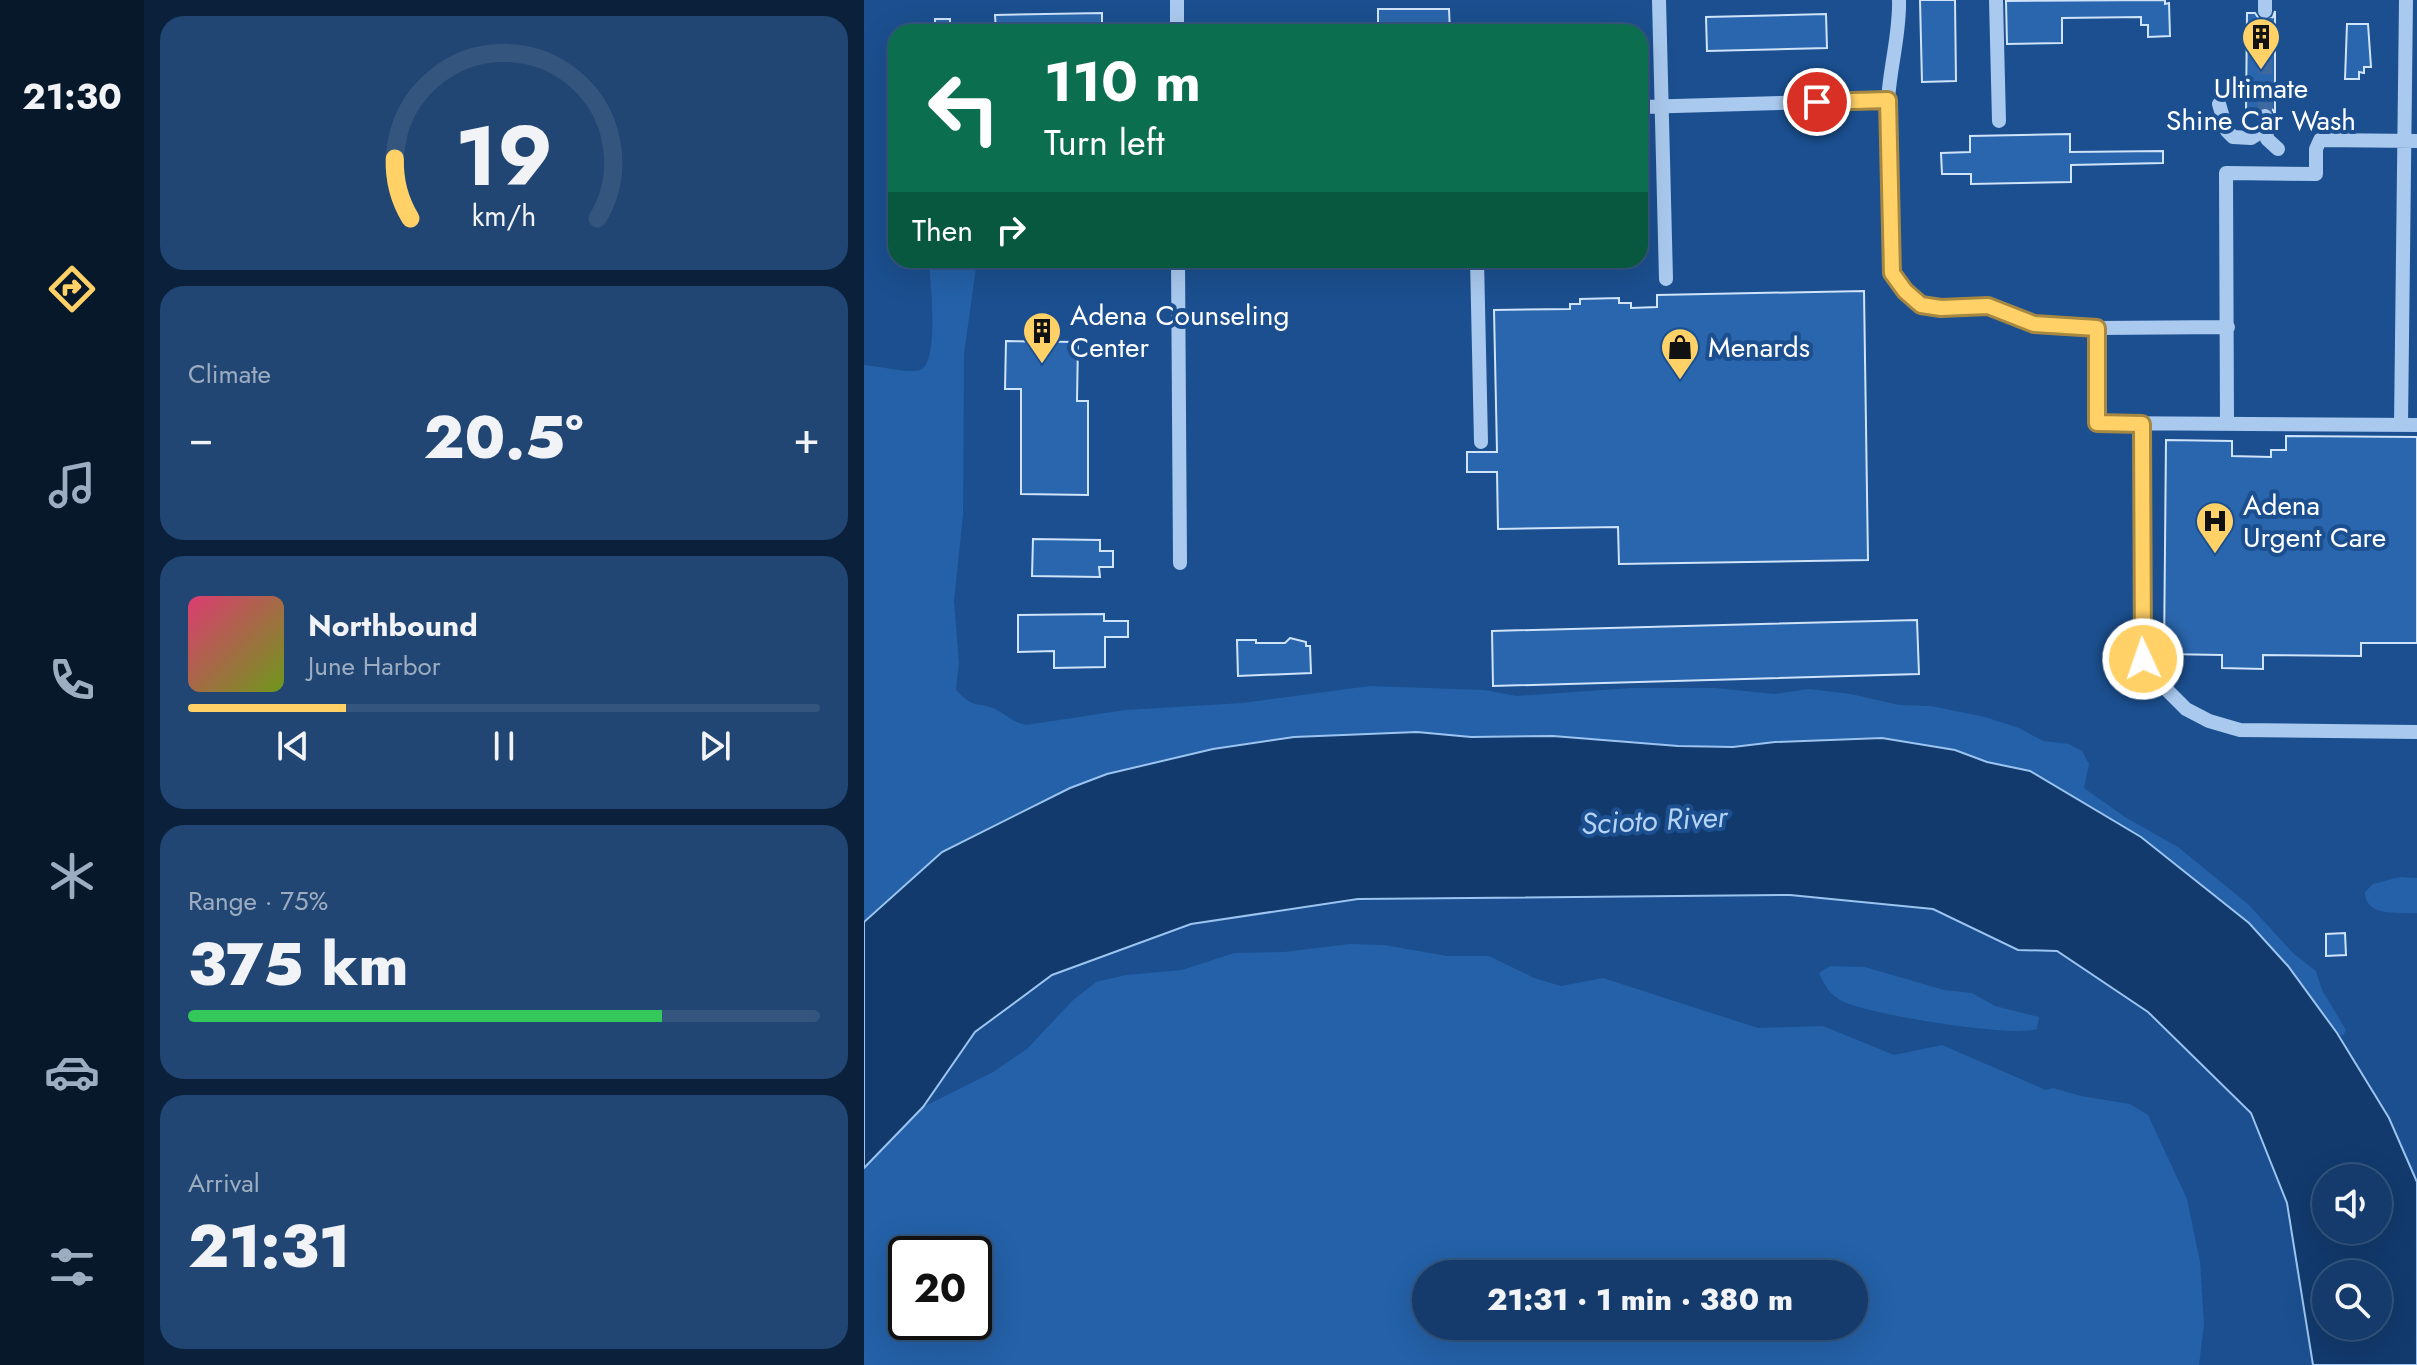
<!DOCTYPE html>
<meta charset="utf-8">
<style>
body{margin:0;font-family:Jost,sans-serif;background:#214673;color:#f1f3f6;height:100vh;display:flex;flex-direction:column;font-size:30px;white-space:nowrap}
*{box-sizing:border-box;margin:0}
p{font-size:26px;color:#9dadc1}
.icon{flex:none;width:44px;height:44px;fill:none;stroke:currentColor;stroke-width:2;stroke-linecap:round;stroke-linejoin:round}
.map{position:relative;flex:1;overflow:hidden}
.sheet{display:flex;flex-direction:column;gap:16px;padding:16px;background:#0b203b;width:720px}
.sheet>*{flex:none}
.banner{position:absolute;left:24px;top:24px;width:760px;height:244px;border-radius:24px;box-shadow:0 8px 32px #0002,0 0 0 2px #33557e;background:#0b6e4f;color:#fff;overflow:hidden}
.buttons{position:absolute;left:1448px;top:1164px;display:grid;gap:16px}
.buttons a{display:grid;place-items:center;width:80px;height:80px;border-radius:50%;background:#143b6b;box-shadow:0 8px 32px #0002,0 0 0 2px #33557e;font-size:40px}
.speed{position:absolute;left:24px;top:1236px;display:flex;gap:16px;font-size:40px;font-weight:700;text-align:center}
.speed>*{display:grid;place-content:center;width:104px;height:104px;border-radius:50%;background:#143b6b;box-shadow:0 8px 32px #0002,0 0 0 2px #33557e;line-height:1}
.speed .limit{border:4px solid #111;border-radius:12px;background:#fff;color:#111}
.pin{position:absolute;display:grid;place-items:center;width:68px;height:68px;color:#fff;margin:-34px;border:4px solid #fff;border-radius:50%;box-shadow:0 2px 8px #0007}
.me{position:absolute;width:88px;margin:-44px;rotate:357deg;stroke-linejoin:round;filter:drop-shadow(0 0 6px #0008)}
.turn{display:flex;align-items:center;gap:28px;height:168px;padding:0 24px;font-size:36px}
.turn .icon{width:104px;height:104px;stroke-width:2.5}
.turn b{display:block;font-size:56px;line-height:68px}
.then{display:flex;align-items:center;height:76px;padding:0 24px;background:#0003;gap:16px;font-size:30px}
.big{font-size:60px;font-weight:800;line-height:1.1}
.sheet .card{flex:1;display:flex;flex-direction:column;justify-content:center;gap:12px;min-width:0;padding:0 28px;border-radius:24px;background:#214673}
.sheet .dial{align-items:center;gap:0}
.dial svg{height:208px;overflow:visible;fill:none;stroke:#33557e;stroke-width:7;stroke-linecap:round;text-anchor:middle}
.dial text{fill:#f1f3f6;stroke:none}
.song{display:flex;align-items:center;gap:24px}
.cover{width:96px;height:96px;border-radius:12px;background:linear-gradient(135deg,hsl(340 70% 55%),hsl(80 70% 35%))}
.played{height:8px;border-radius:4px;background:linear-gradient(90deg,#ffd166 25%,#33557e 25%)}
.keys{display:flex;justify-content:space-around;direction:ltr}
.heat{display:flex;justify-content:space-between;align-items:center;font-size:44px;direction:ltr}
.charge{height:12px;border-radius:6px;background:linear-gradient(90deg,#34c759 75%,#33557e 0)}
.trip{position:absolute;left:548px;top:1260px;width:456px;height:80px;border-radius:40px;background:#143b6b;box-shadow:0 8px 32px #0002,0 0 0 2px #33557e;font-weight:800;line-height:80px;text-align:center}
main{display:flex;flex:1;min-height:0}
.dock{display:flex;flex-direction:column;width:144px;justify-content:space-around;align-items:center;background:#08182b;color:#9dadc1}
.dock .icon{width:56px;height:56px}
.dock .selected{color:#ffd166}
.dock b{font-size:36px;color:#f1f3f6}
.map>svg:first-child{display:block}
</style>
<main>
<nav class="dock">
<b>21:30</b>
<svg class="icon selected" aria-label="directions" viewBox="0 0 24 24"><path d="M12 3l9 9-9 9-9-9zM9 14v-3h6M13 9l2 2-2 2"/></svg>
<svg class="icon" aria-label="music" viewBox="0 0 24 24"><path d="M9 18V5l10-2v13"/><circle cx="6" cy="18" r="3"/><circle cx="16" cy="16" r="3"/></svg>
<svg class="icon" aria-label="phone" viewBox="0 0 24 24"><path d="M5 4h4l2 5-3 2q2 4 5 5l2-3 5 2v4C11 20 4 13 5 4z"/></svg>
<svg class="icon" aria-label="climate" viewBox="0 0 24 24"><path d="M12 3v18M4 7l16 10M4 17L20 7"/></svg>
<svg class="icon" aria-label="car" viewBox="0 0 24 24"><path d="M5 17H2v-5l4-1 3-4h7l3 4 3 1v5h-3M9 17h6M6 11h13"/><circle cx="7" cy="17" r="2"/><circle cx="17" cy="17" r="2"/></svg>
<svg class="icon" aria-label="filters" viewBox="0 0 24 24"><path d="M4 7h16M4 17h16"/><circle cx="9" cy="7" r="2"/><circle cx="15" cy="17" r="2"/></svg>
</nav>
<section class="sheet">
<div class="card dial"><svg viewBox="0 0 100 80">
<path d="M14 69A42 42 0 1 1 86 69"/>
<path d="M14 69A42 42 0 0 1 8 46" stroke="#ffd166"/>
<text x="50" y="56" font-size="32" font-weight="700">19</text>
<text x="50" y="72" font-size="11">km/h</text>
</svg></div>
<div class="card"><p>Climate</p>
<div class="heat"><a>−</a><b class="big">20.5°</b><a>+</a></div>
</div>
<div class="card">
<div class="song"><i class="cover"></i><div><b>Northbound</b><p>June Harbor</p></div></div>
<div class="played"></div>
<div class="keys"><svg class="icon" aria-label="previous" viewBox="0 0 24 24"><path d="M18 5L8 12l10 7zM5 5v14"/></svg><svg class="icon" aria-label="pause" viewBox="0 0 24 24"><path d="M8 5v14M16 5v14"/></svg><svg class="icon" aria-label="next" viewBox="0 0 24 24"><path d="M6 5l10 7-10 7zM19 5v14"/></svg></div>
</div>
<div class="card"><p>Range · 75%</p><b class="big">375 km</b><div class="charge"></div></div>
<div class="card"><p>Arrival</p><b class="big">21:31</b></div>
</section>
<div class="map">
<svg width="1553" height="1365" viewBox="0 0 1553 1365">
<rect width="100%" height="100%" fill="#1b4f8f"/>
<path fill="#2461a8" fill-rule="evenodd" d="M65,260H113L100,354L99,515L90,601L95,662L92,690C112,711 113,700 133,710C144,716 149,722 162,725L261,710L378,703L506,686L620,690L653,696L766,688H851L910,694L945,689L987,694L1035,705L1067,706L1121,717L1155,728L1179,741L1205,744L1218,751L1225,764L1220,788L1261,817L1314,847L1384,904L1430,954L1452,971L1458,990L1482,1030L1479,1036L1473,1033L1424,966L1123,762L1091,750L1018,738L911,742L869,747L814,746L689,736L606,737L553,732L430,737L350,749L243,774L206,788L78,852L0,922V365C14,366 46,374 56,370C76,363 66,280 65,260Z
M1536,877L1553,878V913C1535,913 1501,917 1501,892L1509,884Z
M486,944L520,945L583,956H625L670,978L697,986L739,978L894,1028L959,1026L1030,1055L1078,1045L1182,1090L1189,1088L1217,1096L1266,1104L1284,1115L1323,1199L1336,1262L1340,1325L1335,1365H0V1168L59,1107L129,1072L163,1049L208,1001L232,982L262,975L318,970L370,953L420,952ZM42,1254H110V1322H42ZM562,1274H990V1326H562Z
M966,966L1001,967L1080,990L1108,993L1131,1006L1175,1017L1173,1029C1149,1038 1002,1014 978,1001C965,994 961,986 955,973Z"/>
<path fill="#123a6d" stroke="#9cc4f0" stroke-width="2" fill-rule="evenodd" d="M553,732L607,737L689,736L814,746L869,747L911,742L1018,738L1091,750L1123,762L1166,771L1277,837L1385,923L1424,966L1473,1033L1525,1118L1553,1182V1365H1449L1423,1203L1387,1113L1284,1012L1193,951L1154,950L1069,909L926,895L494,899L327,924L188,975L111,1032L59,1107L0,1168V922L78,852L206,788L243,774L349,749L430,737ZM1462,1178H1514V1230H1462ZM1462,1274H1514V1326H1462Z"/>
<path fill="#2a66ad" stroke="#cfe3fa" stroke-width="2" d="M1056,0H1091L1092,81L1058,82Z
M1301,0V4L1305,3L1306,36L1284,37V25H1277V17L1198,18V43L1143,44L1142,1Z
M514,9H585L586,32H514Z
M1411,11V115L1409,110L1401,106L1392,112H1382L1383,13H1391L1395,19L1402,21L1409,17Z
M238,13V32H132L131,15Z
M962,14L963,48L843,51L842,17Z
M71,19H86V32H71Z
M1483,24H1504L1507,67H1500V73L1495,72V79H1481Z
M1206,134V152L1299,151V163L1207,165V182L1107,184V174H1078L1077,153L1106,152V136Z
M1000,291L1004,560L755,564L754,527L634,529L633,472H603V452H633L630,310L706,309V304H716V299L755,298V303H767V308L793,307V295Z
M142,341L214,342L213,401H224V495L157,494V389H141Z
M1422,436L1553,437V643H1497V656L1399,655V669L1358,668V655L1300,654L1302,440L1368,441V456L1407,457V450H1422Z
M169,539L236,540V551H249V567H235L236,577L168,576Z
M240,614V621H264V637H241V667L190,668V651L154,652V615Z
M1053,620L1055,674L629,686L628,631Z
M426,638L442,642V646H446L447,673L374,676L373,640H392V643H421Z
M1481,933L1482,955L1462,956V934Z"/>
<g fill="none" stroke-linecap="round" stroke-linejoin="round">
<path stroke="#3d69a0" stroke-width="14" stroke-dasharray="14 7" stroke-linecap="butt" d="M1401,116V11"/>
<path stroke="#a9c9ee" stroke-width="14" d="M313,0V32
M795,0L802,279
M1035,0C1036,34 1026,66 1024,100L1028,273L1041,291L1057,305L1077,308L1124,306L1170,324L1233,328L1364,327
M1132,0L1135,121
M1401,11V0
M1355,104L1363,131L1369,137L1387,138L1401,129
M776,107L1024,100
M1401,116L1403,139L1414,149
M314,260L316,563
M613,260L617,442
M1233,328V423L1553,425
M1363,423L1362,173L1452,174V149L1456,140L1553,141
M1278,424L1277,640L1279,659L1284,671L1322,709L1345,721L1376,730L1553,732
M1537,425L1542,0"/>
</g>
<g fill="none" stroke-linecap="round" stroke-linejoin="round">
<g stroke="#a68842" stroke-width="20">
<path id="route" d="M953,102L1024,100L1028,273L1041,291L1057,305L1077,308L1124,306L1170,324L1233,328V423L1278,424L1279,659"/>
</g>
<use href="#route" stroke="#ffd166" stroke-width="14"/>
</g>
<defs>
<g id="building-pin" transform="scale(2)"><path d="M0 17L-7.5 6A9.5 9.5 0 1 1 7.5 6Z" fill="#ffd166" stroke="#1b4f8f"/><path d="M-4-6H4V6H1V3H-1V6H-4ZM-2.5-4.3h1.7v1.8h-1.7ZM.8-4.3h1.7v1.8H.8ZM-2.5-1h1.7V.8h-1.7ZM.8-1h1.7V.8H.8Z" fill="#111"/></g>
<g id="shop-pin" transform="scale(2)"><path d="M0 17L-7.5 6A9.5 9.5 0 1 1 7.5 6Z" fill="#ffd166" stroke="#1b4f8f"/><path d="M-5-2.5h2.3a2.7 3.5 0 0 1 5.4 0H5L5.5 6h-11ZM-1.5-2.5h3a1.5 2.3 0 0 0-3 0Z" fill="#111"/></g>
<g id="hospital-pin" transform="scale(2)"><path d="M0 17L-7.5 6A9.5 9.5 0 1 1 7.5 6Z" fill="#ffd166" stroke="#1b4f8f"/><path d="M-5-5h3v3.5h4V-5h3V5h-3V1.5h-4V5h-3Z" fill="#111"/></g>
</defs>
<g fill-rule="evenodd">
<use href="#building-pin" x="1397" y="37"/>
<use href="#building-pin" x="178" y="331"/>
<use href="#shop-pin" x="816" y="347"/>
<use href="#hospital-pin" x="1351" y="521"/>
</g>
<g text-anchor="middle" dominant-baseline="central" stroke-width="8" stroke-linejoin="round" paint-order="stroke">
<g font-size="28" fill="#fff" stroke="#1b4f8f" text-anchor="start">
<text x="1397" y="88" text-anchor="middle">Ultimate<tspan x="1397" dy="32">Shine Car Wash</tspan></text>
<text x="206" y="315">Adena Counseling<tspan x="206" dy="32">Center</tspan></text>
<text x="844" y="347">Menards</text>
<text x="1379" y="505">Adena<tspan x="1379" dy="32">Urgent Care</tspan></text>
</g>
<g font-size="30" font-style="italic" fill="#b5d3f5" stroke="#1b4f8f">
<text transform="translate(790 820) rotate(-3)">Scioto River</text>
</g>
</g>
</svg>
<div class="buttons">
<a><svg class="icon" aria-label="sound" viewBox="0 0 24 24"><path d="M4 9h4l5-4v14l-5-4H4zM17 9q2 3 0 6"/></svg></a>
<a><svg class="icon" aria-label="search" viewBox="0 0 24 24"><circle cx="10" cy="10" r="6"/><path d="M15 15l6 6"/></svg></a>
</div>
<div class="speed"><div class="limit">20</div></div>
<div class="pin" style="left:953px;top:102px;background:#d93025"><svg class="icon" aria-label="arrive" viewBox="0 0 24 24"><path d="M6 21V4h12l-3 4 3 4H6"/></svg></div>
<svg class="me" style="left:1279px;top:659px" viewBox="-20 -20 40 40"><circle r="17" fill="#ffd166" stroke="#fff" stroke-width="3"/><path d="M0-11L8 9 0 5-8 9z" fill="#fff"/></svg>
<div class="trip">21:31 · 1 min · 380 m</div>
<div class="banner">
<div class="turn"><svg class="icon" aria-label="left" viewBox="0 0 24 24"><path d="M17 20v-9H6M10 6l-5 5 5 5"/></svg><div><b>110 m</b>Turn left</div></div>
<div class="then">Then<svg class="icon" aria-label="right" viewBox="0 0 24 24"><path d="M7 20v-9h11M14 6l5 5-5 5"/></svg></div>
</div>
</div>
</main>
